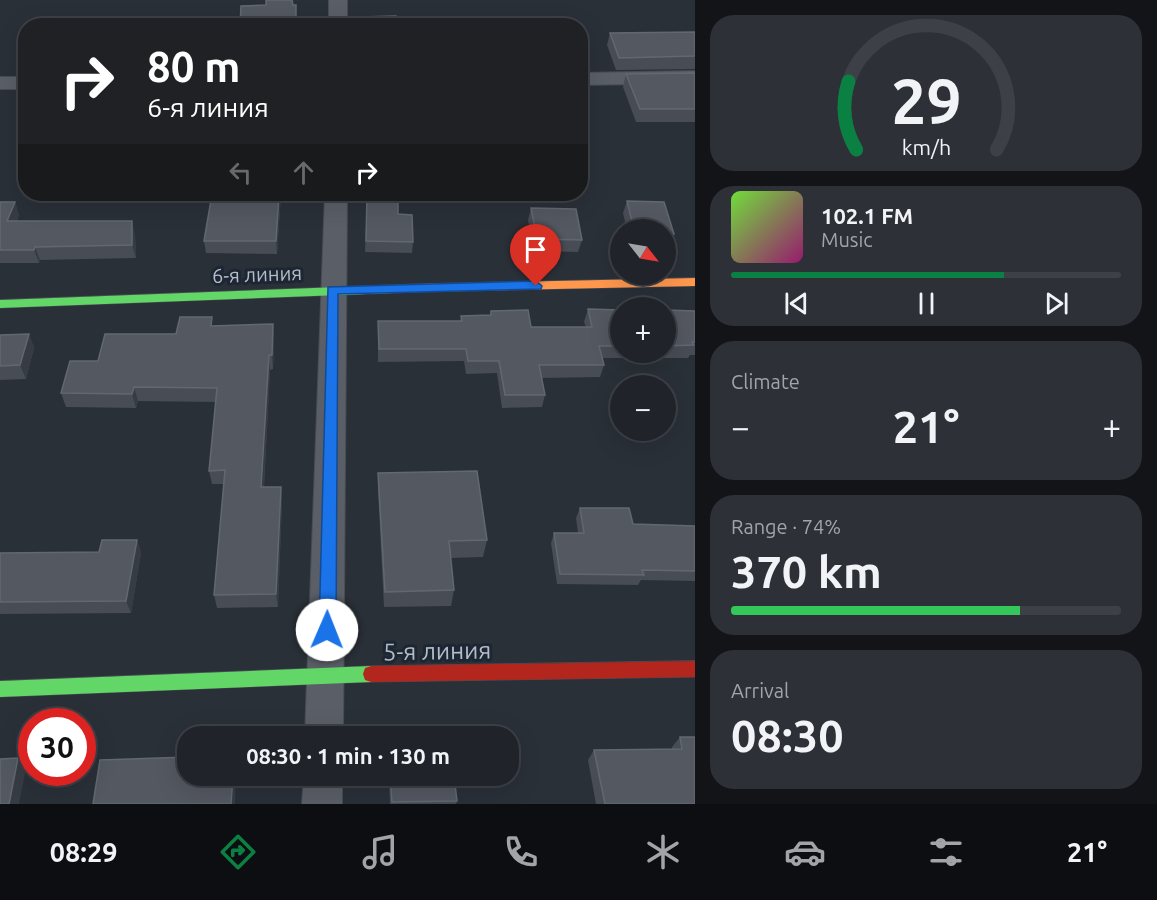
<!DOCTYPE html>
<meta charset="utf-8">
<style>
body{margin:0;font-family:Ubuntu,sans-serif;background:#2d3036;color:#f1f3f6;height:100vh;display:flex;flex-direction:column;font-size:22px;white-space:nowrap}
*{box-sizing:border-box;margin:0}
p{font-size:20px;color:#a2a4a8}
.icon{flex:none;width:33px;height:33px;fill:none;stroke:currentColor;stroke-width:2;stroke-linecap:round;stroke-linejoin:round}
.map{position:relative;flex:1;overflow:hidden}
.panel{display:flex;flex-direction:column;gap:15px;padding:15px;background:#121417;width:462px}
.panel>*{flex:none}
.guide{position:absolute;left:18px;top:18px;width:570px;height:183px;border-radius:24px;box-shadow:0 6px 24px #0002,0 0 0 2px #3d4147;background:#202124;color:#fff;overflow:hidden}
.needle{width:39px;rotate:121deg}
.buttons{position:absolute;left:610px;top:219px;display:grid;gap:12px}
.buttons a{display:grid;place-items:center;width:66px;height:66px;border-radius:50%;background:#20242a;box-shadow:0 6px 24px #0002,0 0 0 2px #3d4147;font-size:30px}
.speed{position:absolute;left:18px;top:708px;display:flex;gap:12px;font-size:30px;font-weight:700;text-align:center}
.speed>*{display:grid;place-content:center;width:78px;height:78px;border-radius:50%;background:#20242a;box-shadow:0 6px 24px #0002,0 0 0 2px #3d4147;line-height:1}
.speed .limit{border:9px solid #d22;background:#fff;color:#111}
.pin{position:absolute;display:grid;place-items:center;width:51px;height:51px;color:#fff;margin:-62px -26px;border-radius:50% 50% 50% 0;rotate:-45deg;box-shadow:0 0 6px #0007}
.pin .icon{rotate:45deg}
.me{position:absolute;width:66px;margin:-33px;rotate:1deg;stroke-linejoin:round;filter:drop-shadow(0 0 4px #0008)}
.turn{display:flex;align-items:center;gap:21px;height:126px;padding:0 30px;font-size:27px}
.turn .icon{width:78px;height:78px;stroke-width:2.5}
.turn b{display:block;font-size:42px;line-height:51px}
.lanes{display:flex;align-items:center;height:57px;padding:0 30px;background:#0003;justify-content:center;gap:30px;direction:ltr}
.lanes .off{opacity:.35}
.big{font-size:45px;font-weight:700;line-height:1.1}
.panel .widget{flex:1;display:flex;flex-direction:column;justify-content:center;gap:9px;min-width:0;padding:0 21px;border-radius:24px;background:#2d3036}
.panel .dial{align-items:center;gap:0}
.dial svg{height:156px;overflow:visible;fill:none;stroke:#3d4147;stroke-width:7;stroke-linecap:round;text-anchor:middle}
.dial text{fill:#f1f3f6;stroke:none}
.song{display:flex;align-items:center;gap:18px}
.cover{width:72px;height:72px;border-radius:9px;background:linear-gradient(135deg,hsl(100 70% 55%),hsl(320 70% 35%))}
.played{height:6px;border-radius:3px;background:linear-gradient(90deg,#0b8043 70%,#3d4147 70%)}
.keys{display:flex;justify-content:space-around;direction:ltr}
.heat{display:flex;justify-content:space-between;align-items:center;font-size:33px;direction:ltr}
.charge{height:9px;border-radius:4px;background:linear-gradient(90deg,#34c759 74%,#3d4147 0)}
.trip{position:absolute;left:177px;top:726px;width:342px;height:60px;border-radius:24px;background:#20242a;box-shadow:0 6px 24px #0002,0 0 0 2px #3d4147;font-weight:700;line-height:60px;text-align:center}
.menu{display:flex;height:96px;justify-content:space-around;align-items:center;background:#0d0e11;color:#a2a4a8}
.menu .icon{width:42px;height:42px}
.menu .active{color:#0b8043}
.menu b{font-size:27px;color:#f1f3f6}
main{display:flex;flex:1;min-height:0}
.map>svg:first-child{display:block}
</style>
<main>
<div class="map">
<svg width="695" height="804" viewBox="0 0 695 804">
<rect width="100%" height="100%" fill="#2a3038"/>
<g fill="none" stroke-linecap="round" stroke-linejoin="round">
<g stroke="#484c55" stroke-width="2">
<path id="street" d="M329,0H347V26H329Z
M695,71V83L580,85V73Z
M0,77H26V89H0Z
M325,194H347L343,736H305Z
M304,776H342V804H302Z"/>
</g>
<g stroke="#484c55" stroke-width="1">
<path id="fast" d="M420,284L426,288L420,292L0,308V300Z
M371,666L377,668L379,674L377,680L371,682L0,697V681Z"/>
</g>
<g stroke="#484c55" stroke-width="1">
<path id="slow" d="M695,278V286L420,292L414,288L420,284Z"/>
</g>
<g stroke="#484c55" stroke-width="1">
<path id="jam" d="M695,661V677L371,682L365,680L363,674L365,668L371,666Z"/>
</g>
<use href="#street" fill="#5a5e66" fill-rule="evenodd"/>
<use href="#fast" fill="#63d668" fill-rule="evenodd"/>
<use href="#slow" fill="#ff974d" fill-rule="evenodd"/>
<use href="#jam" fill="#b3261e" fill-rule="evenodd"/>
</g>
<path fill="#474c55" d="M695,32V69L616,70L607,45L610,33Z
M695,73V122H636L623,87L626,74Z
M212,194H281L277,254L206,253L204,241Z
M367,194L398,214L413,242L412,253L365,252Z
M627,201L674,234L670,246H666V230H627L623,213Z
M0,202H15L19,215L17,221L135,235L136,258L40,260L39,263H0Z
M531,208L582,240L578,252L534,251L528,220Z
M588,309L621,310V352H666V310L695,311V355H690L688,358H603L604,365L600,377L542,378L545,395L542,407L502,408L497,373L466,374L464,361L378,362V321H460L461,316L490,315L491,311L531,327H586L584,322Z
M273,324L274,339L273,369L270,370L264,487H281L282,500L278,607L217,608L214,595L224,484H212L209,471L216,402L138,401L136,408L66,407L61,393L98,361L176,334L214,326Z
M29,334L34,348L26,379L0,380V335Z
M378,473L487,540L483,557L450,558L454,590L451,606L384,607L378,490Z
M580,508L633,524L695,526V581L641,580L638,585L557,584L551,543L554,533H578L576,518Z
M137,540L141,553L131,613L0,614V553L99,552Z
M680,737L695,804H596L588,760L594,750L672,749V747Z
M389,776H454L457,801L456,804H390Z"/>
<path fill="#373c44" d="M279,194H281L277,254L276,241Z
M15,202L19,215L12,234L7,221Z
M132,221L135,235L136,258L132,245Z
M35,247L40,260L39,263L34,250Z
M273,324L274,339L273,369L272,355Z
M29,334L34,348L26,379L20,365Z
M269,355L270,370L263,500L261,487Z
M134,387L138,401L136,408L132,394Z
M281,487L282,500L278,607L276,594Z
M137,540L141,553L131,613L126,601Z
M18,758L26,768L19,804H9Z
M233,776H236L235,804H231Z"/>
<path fill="#535861" stroke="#626872" stroke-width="1.5" d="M266,0H292L293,5H296V26H240L241,6L266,5Z
M396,16L397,26H361V17Z
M695,32V56L619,58L610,33Z
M695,73V109H640L626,74Z
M212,194H279L276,241H204Z
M367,194H398V214L412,215L413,242L366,241Z
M627,201L664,202L674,234H666V230H634Z
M0,202H15L7,221H132V245L35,247L34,250H0Z
M531,208L576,209L582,240L537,239Z
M588,309L621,310V346H599L604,365H539L545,395H505L499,361H468L466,349H379L378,321H462L461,316L491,315V311L528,310L531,327H592Z
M666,310L695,311V342H692L694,345L666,346Z
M180,317H212L211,326L273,324L272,355H269L261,487H281L276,594L214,595L225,470L209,471L217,388L134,387L132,394L61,393L70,361H98L105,334H176Z
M29,334L20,365L0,366V335Z
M477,471L487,540L449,541L454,590L385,592L378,473Z
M580,508H629L633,524L695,526V571L642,570L644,575L560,574L554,533H584Z
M102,540H137L126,601L0,602V553L99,552Z
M680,737H695V804H605L594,750L682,749Z
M188,757V776H233L231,804H93L100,760Z
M18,758L9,804H0V759Z
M390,776H454L457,801L392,802Z"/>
<path fill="#1a73e8" stroke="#114b97" stroke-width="1.5" d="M536,281L542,286L541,289L338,294L336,630L333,635L327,638L321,635L319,630L328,287Z"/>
<g text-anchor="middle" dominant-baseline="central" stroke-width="6" stroke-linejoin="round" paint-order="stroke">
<g font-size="20" fill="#b4bcc9" stroke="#1d2633">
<text transform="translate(257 274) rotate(-2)">6-я линия</text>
</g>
<g font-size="24" fill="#b4bcc9" stroke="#1d2633">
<text transform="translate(437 651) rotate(-1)">5-я линия</text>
</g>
</g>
</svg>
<div class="buttons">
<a><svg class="needle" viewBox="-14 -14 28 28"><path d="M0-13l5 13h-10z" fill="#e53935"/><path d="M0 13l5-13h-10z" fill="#a2a4a8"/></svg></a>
<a>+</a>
<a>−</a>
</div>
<div class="speed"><div class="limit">30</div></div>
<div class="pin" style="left:536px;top:286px;background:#d93025"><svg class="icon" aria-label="arrive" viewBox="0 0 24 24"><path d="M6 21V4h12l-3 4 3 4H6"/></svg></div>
<svg class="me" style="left:327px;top:630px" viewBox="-20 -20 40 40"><circle r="19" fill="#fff"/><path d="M0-13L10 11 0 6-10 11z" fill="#1a73e8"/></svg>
<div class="trip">08:30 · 1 min · 130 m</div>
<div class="guide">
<div class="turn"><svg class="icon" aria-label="right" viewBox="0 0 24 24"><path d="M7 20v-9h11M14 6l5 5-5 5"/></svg><div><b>80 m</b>6-я линия</div></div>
<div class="lanes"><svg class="icon off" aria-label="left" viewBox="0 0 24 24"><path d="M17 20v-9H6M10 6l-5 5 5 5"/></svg><svg class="icon off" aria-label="ahead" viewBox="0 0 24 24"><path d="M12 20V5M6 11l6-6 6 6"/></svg><svg class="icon" aria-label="right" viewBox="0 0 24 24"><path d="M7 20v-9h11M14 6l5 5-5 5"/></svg></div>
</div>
</div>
<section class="panel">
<div class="widget dial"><svg viewBox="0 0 100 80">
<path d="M14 69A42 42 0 1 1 86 69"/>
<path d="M14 69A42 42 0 0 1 10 34" stroke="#0b8043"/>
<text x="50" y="56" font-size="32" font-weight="700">29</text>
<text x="50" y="72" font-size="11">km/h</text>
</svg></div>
<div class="widget">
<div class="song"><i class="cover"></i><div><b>102.1 FM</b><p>Music</p></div></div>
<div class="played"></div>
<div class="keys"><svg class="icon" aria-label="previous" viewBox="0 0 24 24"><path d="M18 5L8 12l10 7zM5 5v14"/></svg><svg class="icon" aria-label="pause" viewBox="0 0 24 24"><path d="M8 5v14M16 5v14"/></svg><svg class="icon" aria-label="next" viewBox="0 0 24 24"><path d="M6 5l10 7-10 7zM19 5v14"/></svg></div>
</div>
<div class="widget"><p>Climate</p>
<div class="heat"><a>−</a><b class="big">21°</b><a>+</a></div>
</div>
<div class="widget"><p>Range · 74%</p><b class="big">370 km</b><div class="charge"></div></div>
<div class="widget"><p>Arrival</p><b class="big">08:30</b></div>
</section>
</main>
<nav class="menu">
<b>08:29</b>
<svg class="icon active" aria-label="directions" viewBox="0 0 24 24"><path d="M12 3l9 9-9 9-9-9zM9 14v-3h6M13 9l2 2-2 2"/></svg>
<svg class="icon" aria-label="music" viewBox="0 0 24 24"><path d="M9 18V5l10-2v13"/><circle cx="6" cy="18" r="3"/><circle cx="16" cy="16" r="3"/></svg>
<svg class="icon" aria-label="phone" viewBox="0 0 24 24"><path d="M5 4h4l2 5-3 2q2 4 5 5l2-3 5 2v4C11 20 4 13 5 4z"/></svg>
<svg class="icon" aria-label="climate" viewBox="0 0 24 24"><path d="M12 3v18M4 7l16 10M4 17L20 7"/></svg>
<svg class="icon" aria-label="car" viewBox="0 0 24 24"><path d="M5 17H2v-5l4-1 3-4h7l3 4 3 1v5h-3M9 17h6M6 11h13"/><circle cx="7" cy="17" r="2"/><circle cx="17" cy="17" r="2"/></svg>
<svg class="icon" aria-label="filters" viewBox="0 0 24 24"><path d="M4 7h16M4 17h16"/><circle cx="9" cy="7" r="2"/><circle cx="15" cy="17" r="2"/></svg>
<b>21°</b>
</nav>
